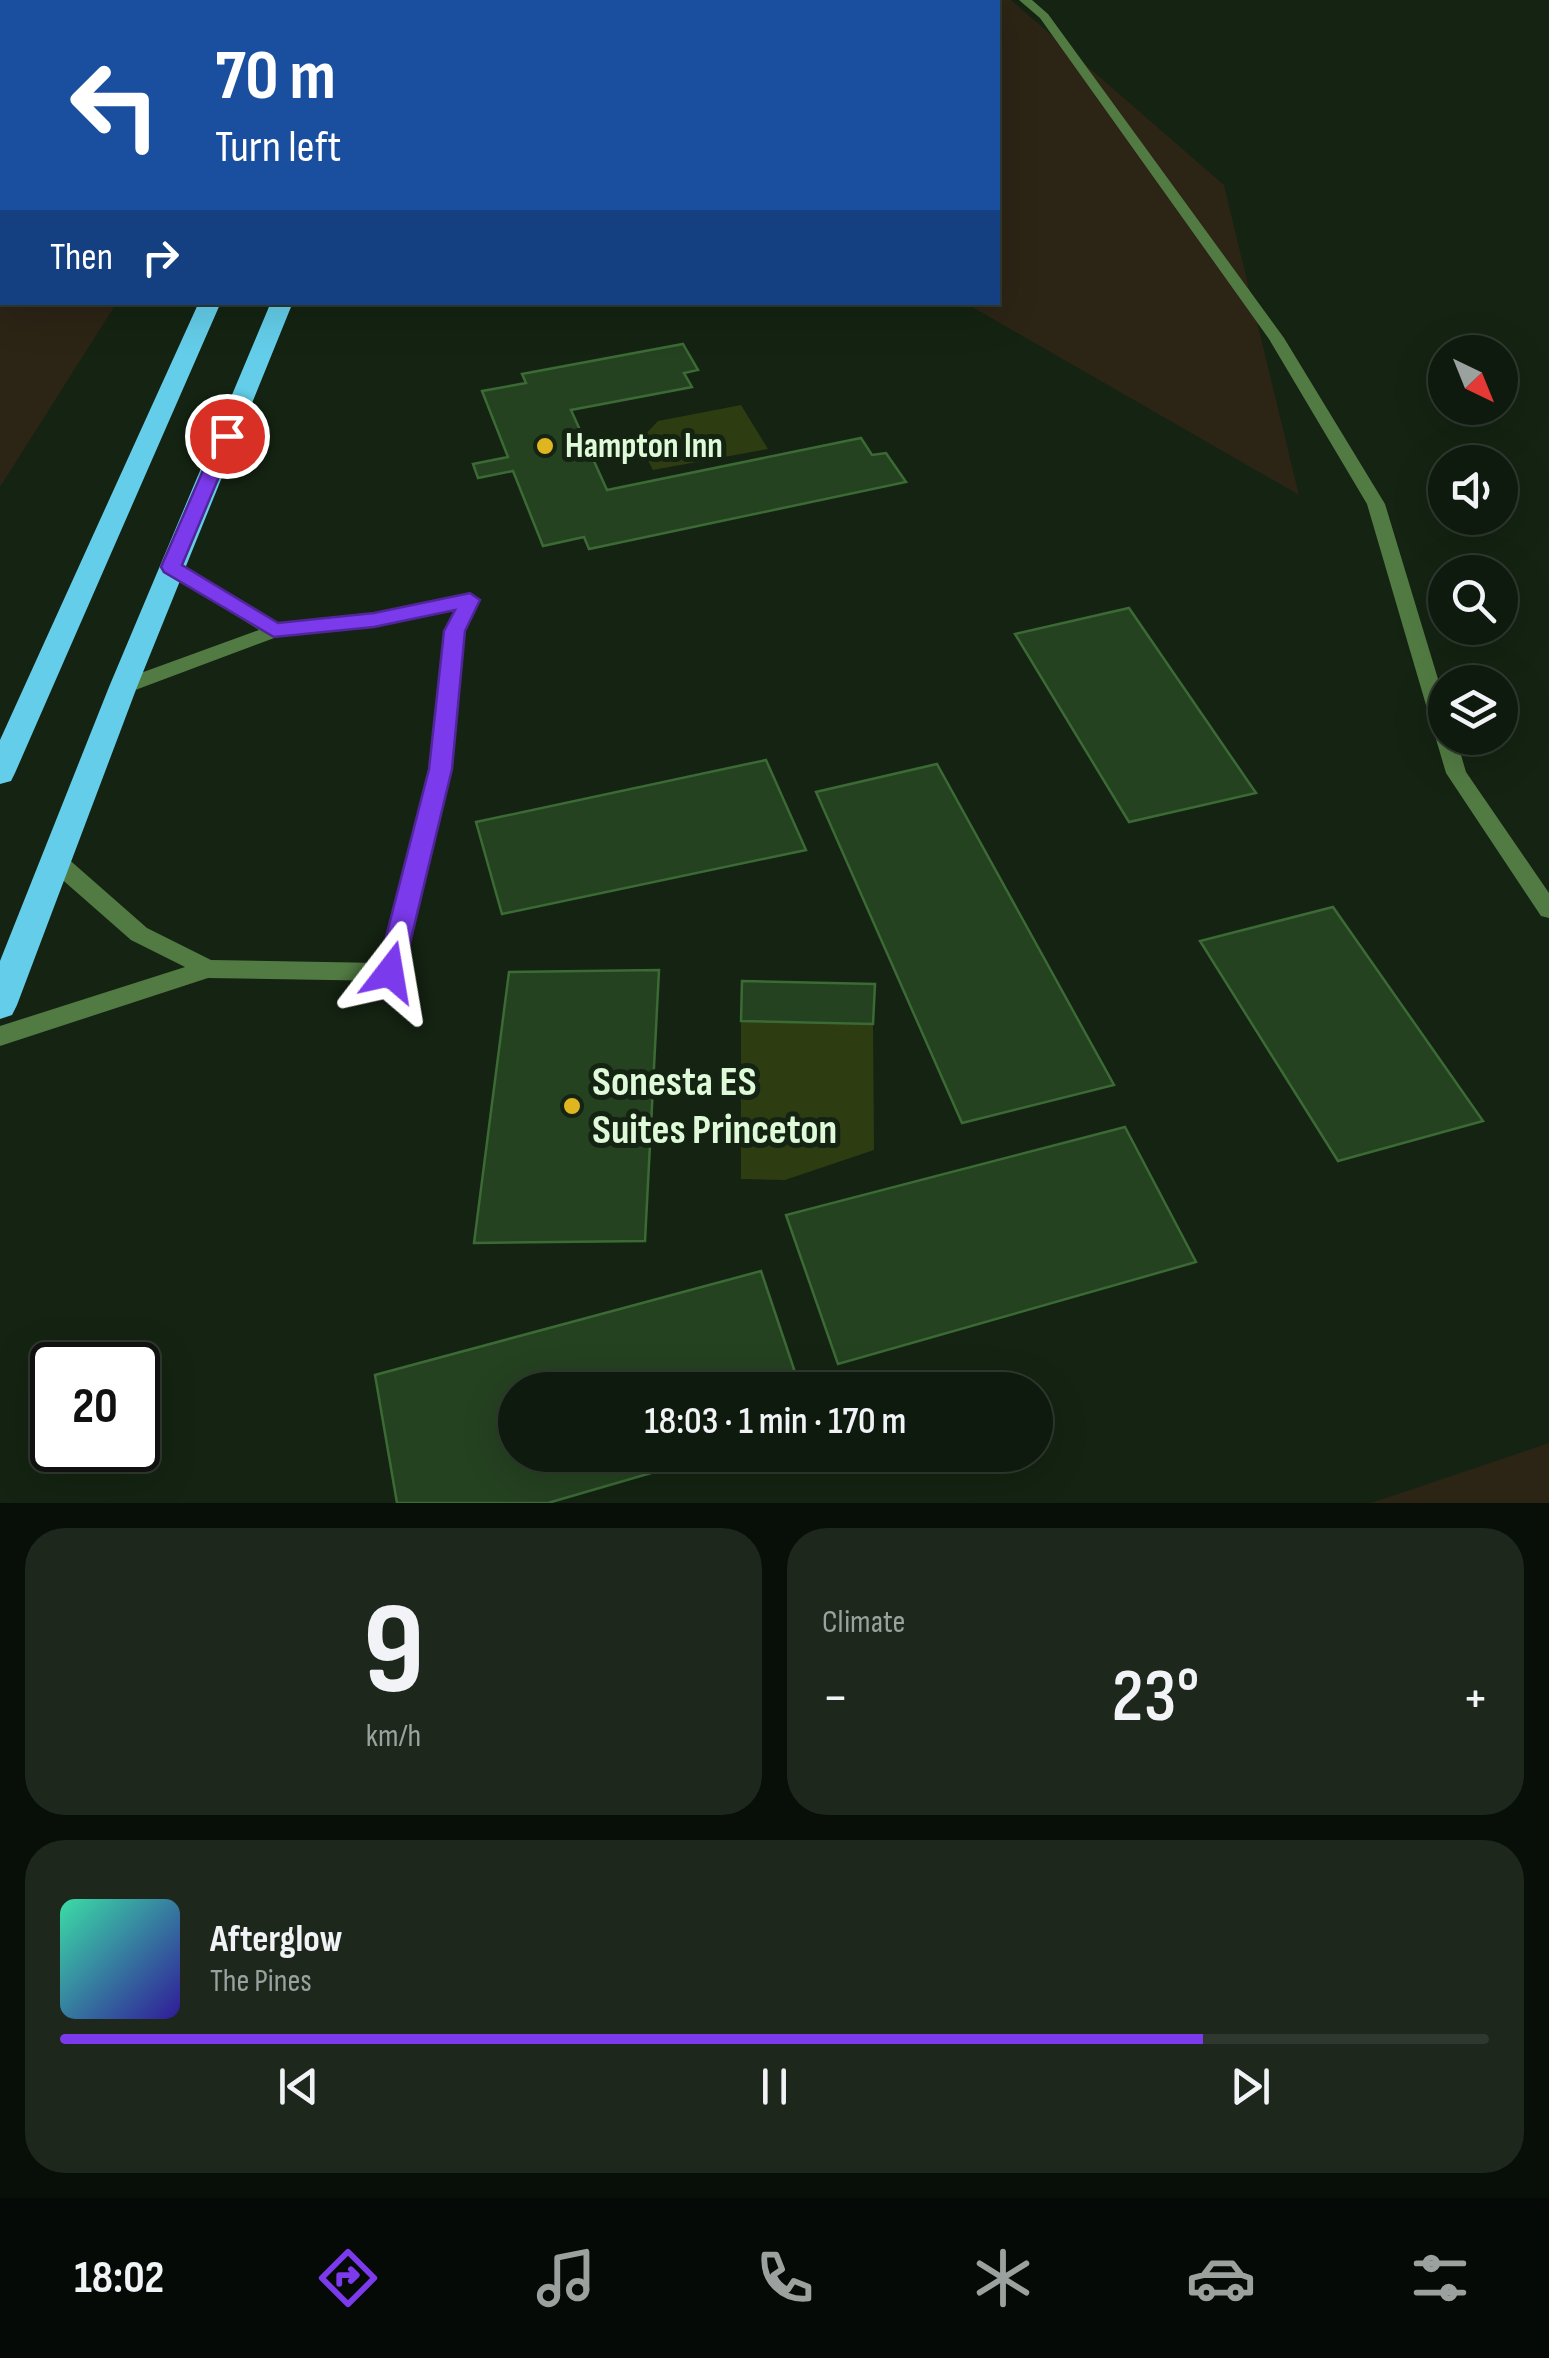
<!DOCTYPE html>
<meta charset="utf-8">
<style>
body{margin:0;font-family:"Sofia Sans Condensed",sans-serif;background:#1d271c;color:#f1f3f6;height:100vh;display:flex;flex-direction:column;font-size:38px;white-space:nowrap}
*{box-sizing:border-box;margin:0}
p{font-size:32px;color:#9ba19e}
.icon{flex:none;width:55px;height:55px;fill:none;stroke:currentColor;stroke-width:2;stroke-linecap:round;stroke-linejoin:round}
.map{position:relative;height:1503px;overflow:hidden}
.side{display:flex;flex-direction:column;gap:25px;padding:25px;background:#080e08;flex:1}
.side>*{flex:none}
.guide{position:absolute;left:0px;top:0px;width:1000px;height:305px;box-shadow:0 10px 40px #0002,0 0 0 2px #2f382e;background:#1a4fa0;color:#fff;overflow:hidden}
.needle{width:65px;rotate:137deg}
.fabs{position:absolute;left:1428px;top:335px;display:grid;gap:20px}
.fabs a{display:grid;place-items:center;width:90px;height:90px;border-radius:50%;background:#0f1a0e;box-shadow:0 10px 40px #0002,0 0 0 2px #2f382e;font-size:50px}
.speed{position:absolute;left:30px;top:1342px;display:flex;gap:20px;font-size:50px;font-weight:700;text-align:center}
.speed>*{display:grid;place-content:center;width:130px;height:130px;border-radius:50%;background:#0f1a0e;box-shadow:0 10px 40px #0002,0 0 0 2px #2f382e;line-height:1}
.speed .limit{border:5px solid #111;border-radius:15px;background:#fff;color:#111}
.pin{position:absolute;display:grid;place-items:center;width:85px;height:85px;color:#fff;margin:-42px;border:5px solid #fff;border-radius:50%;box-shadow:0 2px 10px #0007}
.me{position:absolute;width:110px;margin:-55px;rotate:14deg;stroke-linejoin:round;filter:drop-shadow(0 0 8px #0008)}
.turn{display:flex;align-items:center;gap:35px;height:210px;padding:0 50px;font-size:45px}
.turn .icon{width:130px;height:130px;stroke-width:2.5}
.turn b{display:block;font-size:70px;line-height:85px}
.then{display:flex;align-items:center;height:95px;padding:0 50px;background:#0003;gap:20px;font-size:38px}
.big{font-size:75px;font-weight:600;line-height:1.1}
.side .card{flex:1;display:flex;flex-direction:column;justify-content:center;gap:15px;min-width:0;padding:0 35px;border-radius:40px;background:#1d271c}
.side .dial{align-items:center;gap:0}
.dial b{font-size:130px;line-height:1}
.song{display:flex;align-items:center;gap:30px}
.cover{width:120px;height:120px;border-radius:15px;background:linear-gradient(135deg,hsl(160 70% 55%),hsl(250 70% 35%))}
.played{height:10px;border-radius:5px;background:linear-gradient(90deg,#7c3aed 80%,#2f382e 80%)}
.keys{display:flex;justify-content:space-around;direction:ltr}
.heat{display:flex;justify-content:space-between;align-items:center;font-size:55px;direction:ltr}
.side .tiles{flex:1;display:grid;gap:25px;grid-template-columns:1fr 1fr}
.card:last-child{grid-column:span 2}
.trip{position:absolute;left:498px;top:1372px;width:555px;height:100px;border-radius:50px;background:#0f1a0e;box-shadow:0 10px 40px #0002,0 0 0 2px #2f382e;font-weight:600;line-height:100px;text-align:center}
.tabs{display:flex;height:160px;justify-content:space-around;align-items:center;background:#060a06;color:#9ba19e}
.tabs .icon{width:70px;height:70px}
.tabs .active{color:#7c3aed}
.tabs b{font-size:45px;color:#f1f3f6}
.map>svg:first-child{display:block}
</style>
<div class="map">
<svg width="1549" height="1503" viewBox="0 0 1549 1503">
<rect width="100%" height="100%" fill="#142312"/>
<path fill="#2c2415" d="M885,0H1011L1224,185L1299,495L965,303L998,302V2Z
M4,303L116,304L0,487V307Z
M1549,1443V1503H1371Z"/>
<path fill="#2e3c11" d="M741,405L768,449L653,470L638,442L658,421Z
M741,1021L873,1024L874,1150L785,1180L741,1179Z"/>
<path fill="#244120" stroke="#3b6a35" stroke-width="2.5" d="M683,344L698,370L684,373L692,387L571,410L607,490L861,438L872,455L886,453L906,482L589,549L584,537L543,546L513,471L478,478L473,464L508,457L482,391L526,383L522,374Z
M1129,608L1256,793L1129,822L1015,634Z
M766,760L806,850L502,914L476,822Z
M937,764L1114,1085L962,1123L816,792Z
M1333,907L1483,1121L1338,1161L1200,941Z
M659,970L645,1241L474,1243L509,972Z
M742,981L875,984L873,1024L741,1021Z
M1125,1127L1196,1262L838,1364L786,1215Z
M761,1271L801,1390H515V1455H713L548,1503H397L375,1375Z"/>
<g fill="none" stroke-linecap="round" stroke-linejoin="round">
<path fill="#527b43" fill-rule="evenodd" d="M1019,0H1032L1048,14L1284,338L1385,504L1445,702V738H1456L1466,772L1549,893V918L1541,916L1446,773L1367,504L1269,339L1040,18Z
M0,9H2V26H0Z
M0,112H2V120H0Z
M0,173L2,174V182L0,181Z
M171,561L277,625L374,614L470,594L479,600L464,631L450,769L401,972L398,978L390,981L208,978L0,1046V1026L185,967L131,940L49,868L46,862L49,856H65L147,928L211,960L381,963L430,769L446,631L457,609L374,626L277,637L130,692H116L113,687L116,682L259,630L165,571L162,567Z"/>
<path fill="#64cde9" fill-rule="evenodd" d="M303,0H324L325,2H304Z
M199,302H221L15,773L11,781L0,784V740Z
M271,302H293L137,687L17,1005L12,1015L0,1019V961L109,687Z"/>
</g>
<path fill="#7c3aed" stroke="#51269a" stroke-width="2.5" d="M227,431L236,436L182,565L278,623L374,613L470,593L480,600L465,631L452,769L403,972L399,979L390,982L381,979L377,972L429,769L444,631L455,610L374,627L274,637L164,572L161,567L218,436Z"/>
<g fill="#dfb61f" stroke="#142312" stroke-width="4">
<circle cx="545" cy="446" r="10"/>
<circle cx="572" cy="1106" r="10"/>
</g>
<g text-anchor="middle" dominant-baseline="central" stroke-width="10" stroke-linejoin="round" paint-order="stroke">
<g font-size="35" font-weight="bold" fill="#dffad9" stroke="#142312" text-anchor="start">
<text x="565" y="446">Hampton Inn</text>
</g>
<g font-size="42" font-weight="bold" fill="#dffad9" stroke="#142312" text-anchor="start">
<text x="592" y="1082">Sonesta ES<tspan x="592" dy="48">Suites Princeton</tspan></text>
</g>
</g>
</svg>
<div class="fabs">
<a><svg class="needle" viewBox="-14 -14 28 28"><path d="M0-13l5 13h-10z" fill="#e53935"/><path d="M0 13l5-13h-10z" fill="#9ba19e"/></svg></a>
<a><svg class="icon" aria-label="sound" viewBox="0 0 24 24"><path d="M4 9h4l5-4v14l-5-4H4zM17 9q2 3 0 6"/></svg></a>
<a><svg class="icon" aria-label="search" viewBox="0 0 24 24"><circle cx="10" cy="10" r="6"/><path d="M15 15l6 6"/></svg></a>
<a><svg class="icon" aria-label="layers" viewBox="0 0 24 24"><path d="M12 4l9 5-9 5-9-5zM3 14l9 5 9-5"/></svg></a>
</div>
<div class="speed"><div class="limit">20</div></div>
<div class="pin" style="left:227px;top:436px;background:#d93025"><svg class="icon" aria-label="arrive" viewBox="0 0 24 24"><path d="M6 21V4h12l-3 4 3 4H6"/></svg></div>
<svg class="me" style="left:390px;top:972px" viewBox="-20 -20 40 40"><path d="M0-17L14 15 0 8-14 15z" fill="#7c3aed" stroke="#fff" stroke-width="4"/></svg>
<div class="trip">18:03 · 1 min · 170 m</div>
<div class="guide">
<div class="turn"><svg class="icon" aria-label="left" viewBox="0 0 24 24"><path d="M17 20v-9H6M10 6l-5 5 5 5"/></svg><div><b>70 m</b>Turn left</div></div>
<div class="then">Then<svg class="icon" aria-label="right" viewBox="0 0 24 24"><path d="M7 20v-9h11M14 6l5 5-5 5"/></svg></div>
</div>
</div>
<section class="side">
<div class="tiles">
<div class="card dial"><b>9</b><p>km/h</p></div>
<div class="card"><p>Climate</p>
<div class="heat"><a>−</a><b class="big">23°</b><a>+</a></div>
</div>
<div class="card">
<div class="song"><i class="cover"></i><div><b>Afterglow</b><p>The Pines</p></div></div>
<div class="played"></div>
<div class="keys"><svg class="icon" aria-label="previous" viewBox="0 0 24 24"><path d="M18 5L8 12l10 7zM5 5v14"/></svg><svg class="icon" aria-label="pause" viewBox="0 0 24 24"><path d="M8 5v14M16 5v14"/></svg><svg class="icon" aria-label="next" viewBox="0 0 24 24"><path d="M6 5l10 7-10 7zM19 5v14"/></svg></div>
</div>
</div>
</section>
<nav class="tabs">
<b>18:02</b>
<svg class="icon active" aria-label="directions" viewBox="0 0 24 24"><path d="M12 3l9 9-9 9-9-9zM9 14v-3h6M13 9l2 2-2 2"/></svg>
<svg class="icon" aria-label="music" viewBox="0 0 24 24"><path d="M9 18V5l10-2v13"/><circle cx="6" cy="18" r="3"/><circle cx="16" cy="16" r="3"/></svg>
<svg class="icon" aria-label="phone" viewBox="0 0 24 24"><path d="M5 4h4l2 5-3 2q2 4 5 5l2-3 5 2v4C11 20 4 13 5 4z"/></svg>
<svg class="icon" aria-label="climate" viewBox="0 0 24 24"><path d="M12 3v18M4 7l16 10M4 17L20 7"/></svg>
<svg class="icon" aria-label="car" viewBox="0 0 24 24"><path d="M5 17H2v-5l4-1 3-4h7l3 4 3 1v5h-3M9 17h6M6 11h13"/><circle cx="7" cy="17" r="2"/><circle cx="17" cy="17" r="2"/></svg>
<svg class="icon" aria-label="filters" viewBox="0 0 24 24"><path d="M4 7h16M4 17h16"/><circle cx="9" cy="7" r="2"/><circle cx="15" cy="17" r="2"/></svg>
</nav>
